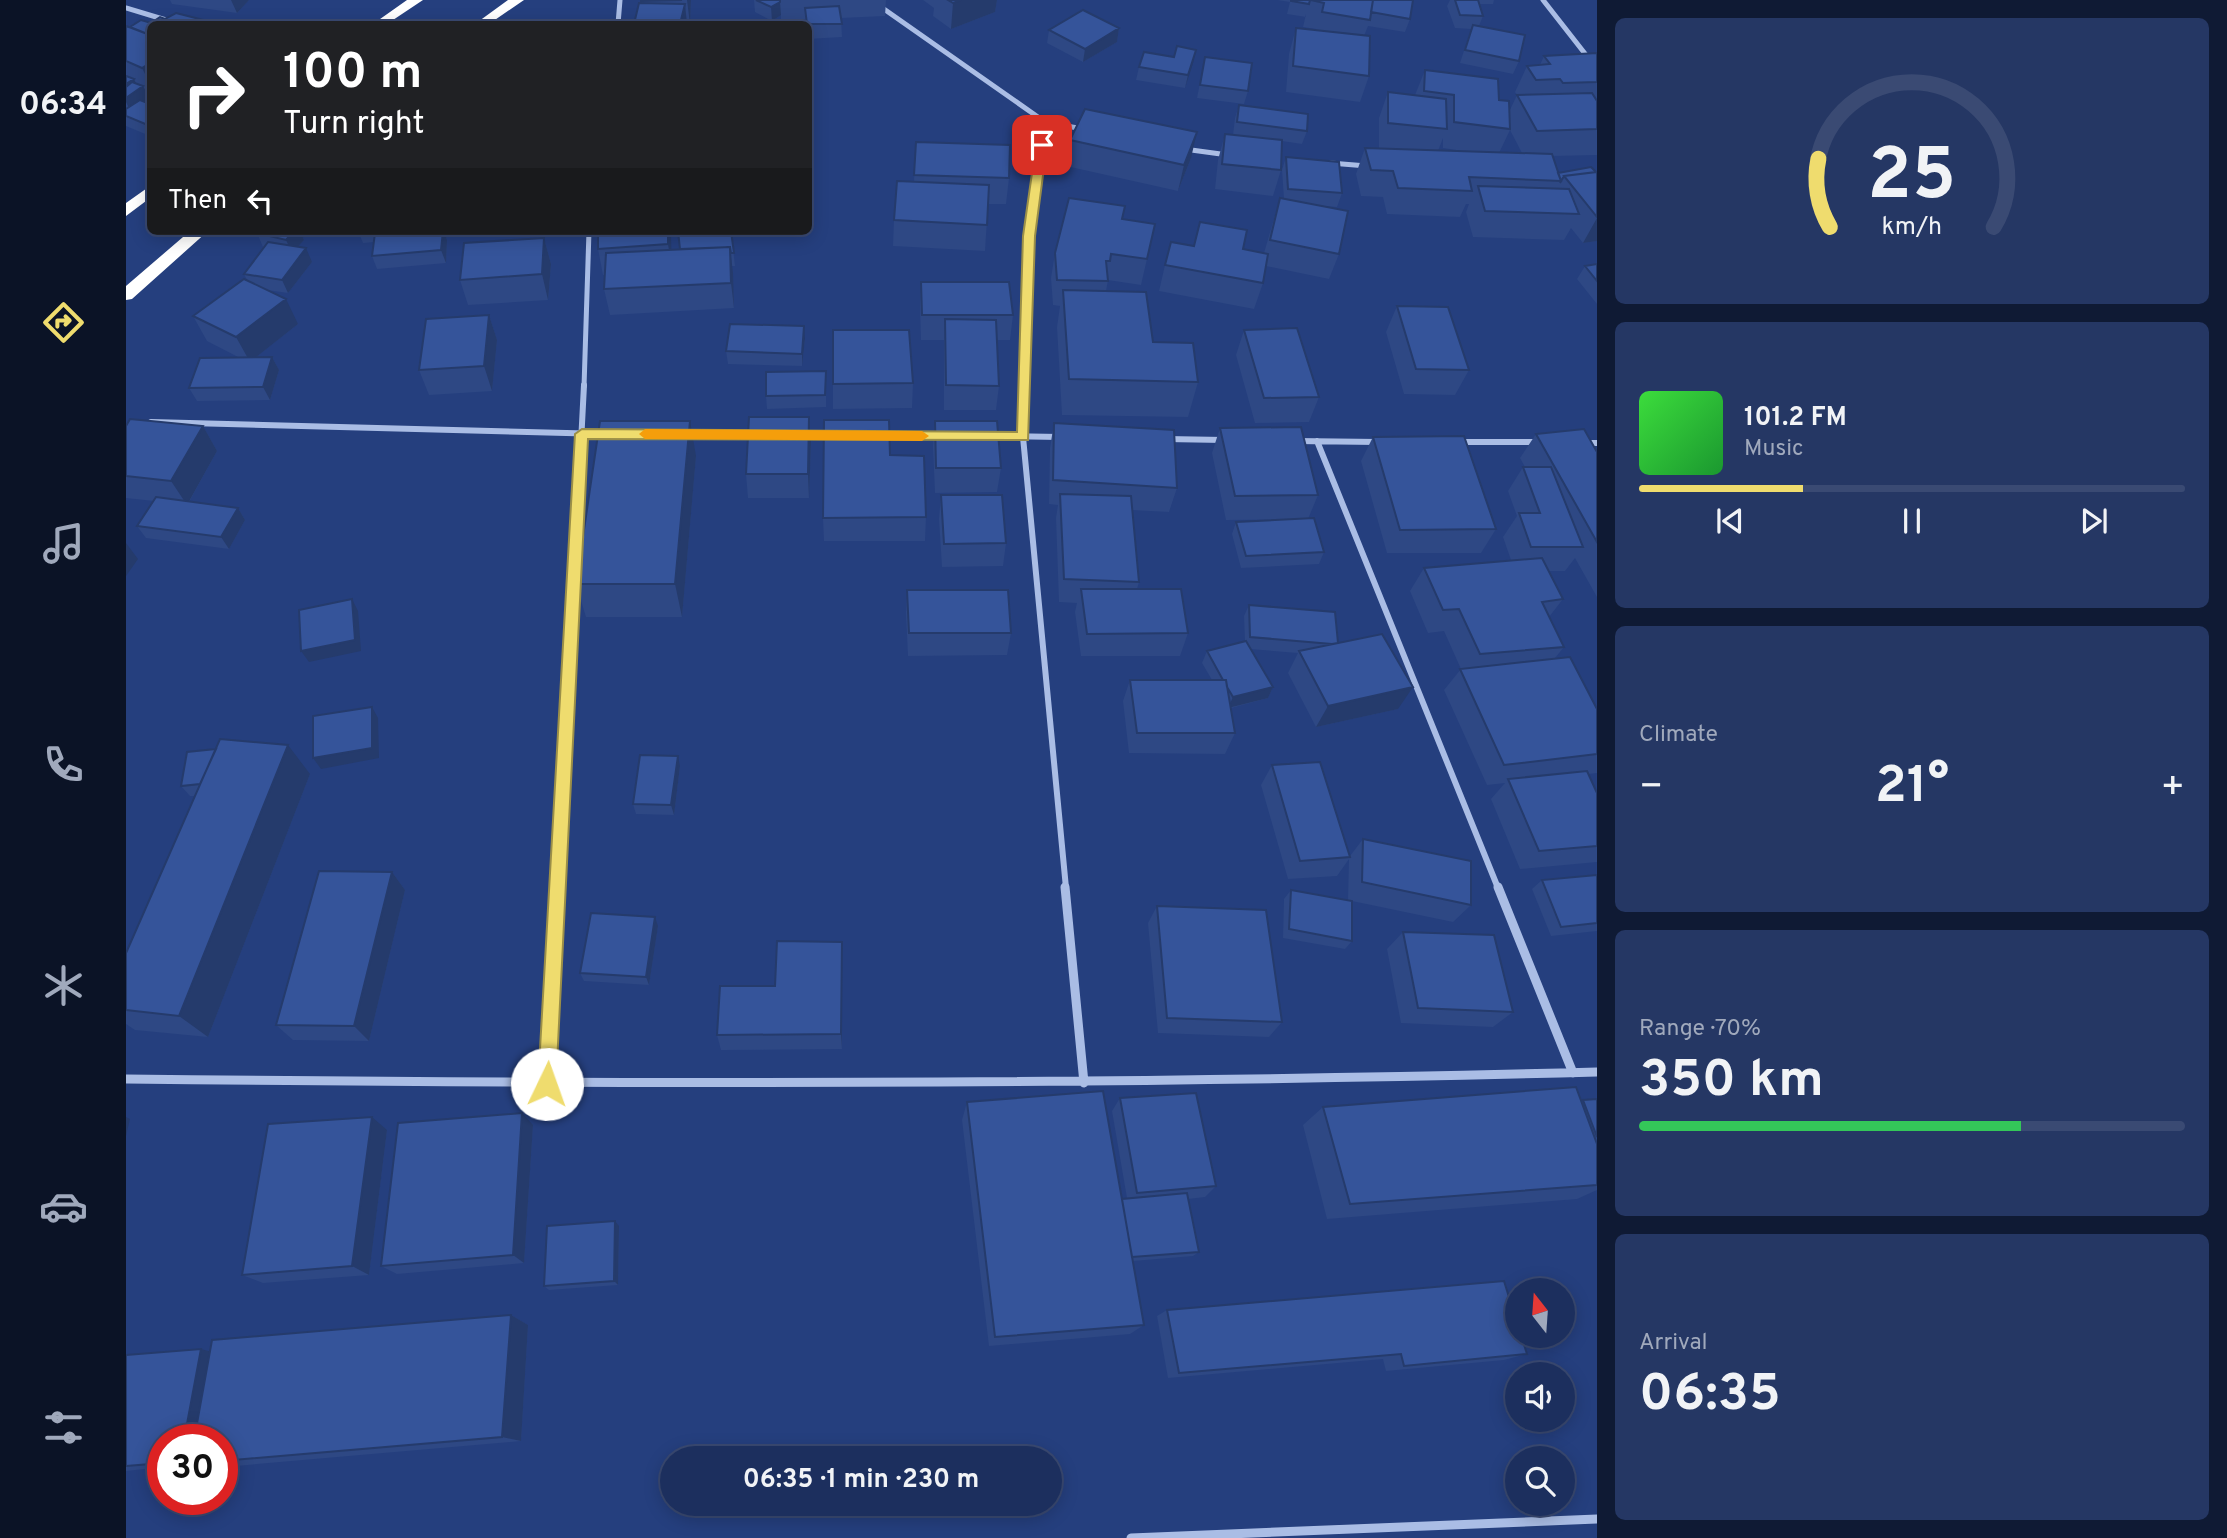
<!DOCTYPE html>
<meta charset="utf-8">
<style>
body{margin:0;font-family:Overpass,sans-serif;background:#253764;color:#f1f3f6;height:100vh;display:flex;flex-direction:column;font-size:26px;white-space:nowrap}
*{box-sizing:border-box;margin:0}
p{font-size:23px;color:#a0a9bc}
.icon{flex:none;width:38px;height:38px;fill:none;stroke:currentColor;stroke-width:2;stroke-linecap:round;stroke-linejoin:round}
.map{position:relative;flex:1;overflow:hidden}
.sheet{display:flex;flex-direction:column;gap:18px;padding:18px;background:#0f1a34;width:630px}
.sheet>*{flex:none}
.top-card{position:absolute;left:21px;top:21px;width:665px;height:214px;border-radius:10px;box-shadow:0 4px 18px #0003,0 0 0 2px #3a4a73;background:#202124;color:#fff;overflow:hidden}
.needle{width:46px;rotate:343deg}
.controls{position:absolute;left:1379px;top:1278px;display:grid;gap:14px}
.controls a{display:grid;place-items:center;width:70px;height:70px;border-radius:50%;background:#1c2f5e;box-shadow:0 4px 18px #0003,0 0 0 2px #3a4a73;font-size:35px}
.speed{position:absolute;left:21px;top:1424px;display:flex;gap:14px;font-size:35px;font-weight:700;text-align:center}
.speed>*{display:grid;place-content:center;width:91px;height:91px;border-radius:50%;background:#1c2f5e;box-shadow:0 4px 18px #0003,0 0 0 2px #3a4a73;line-height:1}
.speed .limit{border:10px solid #d22;background:#fff;color:#111}
.pin{position:absolute;display:grid;place-items:center;width:60px;height:60px;color:#fff;margin:-30px;border-radius:14px;box-shadow:0 4px 10px #0006}
.me{position:absolute;width:77px;margin:-38px;rotate:3deg;stroke-linejoin:round;filter:drop-shadow(0 0 5px #0008)}
.turn{display:flex;align-items:center;gap:24px;height:147px;padding:0 21px;font-size:32px}
.turn .icon{width:91px;height:91px;stroke-width:2.5}
.turn b{display:block;font-size:49px;line-height:60px}
.then{display:flex;align-items:center;height:66px;padding:0 21px;background:#0003;gap:14px;font-size:26px}
.big{font-size:52px;font-weight:700;line-height:1.1}
.sheet .card{flex:1;display:flex;flex-direction:column;justify-content:center;gap:10px;min-width:0;padding:0 24px;border-radius:10px;background:#253764}
.sheet .dial{align-items:center;gap:0}
.dial svg{height:182px;overflow:visible;fill:none;stroke:#3a4a73;stroke-width:7;stroke-linecap:round;text-anchor:middle}
.dial text{fill:#f1f3f6;stroke:none}
.song{display:flex;align-items:center;gap:21px}
.cover{width:84px;height:84px;border-radius:10px;background:linear-gradient(135deg,hsl(120 70% 55%),hsl(130 70% 35%))}
.played{height:7px;border-radius:4px;background:linear-gradient(90deg,#efdc6e 30%,#3a4a73 30%)}
.keys{display:flex;justify-content:space-around;direction:ltr}
.heat{display:flex;justify-content:space-between;align-items:center;font-size:38px;direction:ltr}
.charge{height:10px;border-radius:5px;background:linear-gradient(90deg,#34c759 70%,#3a4a73 0)}
.trip{position:absolute;left:534px;top:1446px;width:402px;height:70px;border-radius:35px;background:#1c2f5e;box-shadow:0 4px 18px #0003,0 0 0 2px #3a4a73;font-weight:700;line-height:70px;text-align:center}
main{display:flex;flex:1;min-height:0}
.tabs{display:flex;flex-direction:column;width:126px;justify-content:space-around;align-items:center;background:#0b1326;color:#a0a9bc}
.tabs .icon{width:49px;height:49px}
.tabs .on{color:#efdc6e}
.tabs b{font-size:32px;color:#f1f3f6}
.map>svg:first-child{display:block}
</style>
<main>
<nav class="tabs">
<b>06:34</b>
<svg class="icon on" aria-label="directions" viewBox="0 0 24 24"><path d="M12 3l9 9-9 9-9-9zM9 14v-3h6M13 9l2 2-2 2"/></svg>
<svg class="icon" aria-label="music" viewBox="0 0 24 24"><path d="M9 18V5l10-2v13"/><circle cx="6" cy="18" r="3"/><circle cx="16" cy="16" r="3"/></svg>
<svg class="icon" aria-label="phone" viewBox="0 0 24 24"><path d="M5 4h4l2 5-3 2q2 4 5 5l2-3 5 2v4C11 20 4 13 5 4z"/></svg>
<svg class="icon" aria-label="climate" viewBox="0 0 24 24"><path d="M12 3v18M4 7l16 10M4 17L20 7"/></svg>
<svg class="icon" aria-label="car" viewBox="0 0 24 24"><path d="M5 17H2v-5l4-1 3-4h7l3 4 3 1v5h-3M9 17h6M6 11h13"/><circle cx="7" cy="17" r="2"/><circle cx="17" cy="17" r="2"/></svg>
<svg class="icon" aria-label="filters" viewBox="0 0 24 24"><path d="M4 7h16M4 17h16"/><circle cx="9" cy="7" r="2"/><circle cx="15" cy="17" r="2"/></svg>
</nav>
<div class="map">
<svg width="1471" height="1538" viewBox="0 0 1471 1538">
<rect width="100%" height="100%" fill="#253f7e"/>
<g fill="none" stroke-linecap="round" stroke-linejoin="round">
<path stroke="#aabde5" stroke-width="5" d="M745,0L919,122L957,129
M1417,0L1471,69
M0,8L40,20
M492,24L494,0
M1058,149L1102,155
M1204,163L1241,166
M458,387L463,231
M898,387L903,236L919,122"/>
<path stroke="#aabde5" stroke-width="6" d="M899,385L897,437L940,888
M25,422L479,434
M557,434L629,435
M676,435H706
M757,436H815
M865,436L934,437
M1040,439L1098,440
M1169,441L1252,442
M1191,441L1372,888
M1330,442H1413
M1456,443H1471
M432,888L458,385"/>
<path stroke="#aabde5" stroke-width="9" d="M939,887L958,1083
M1372,887L1447,1073
M0,1079C490,1084 981,1085 1471,1072
M421,1084L432,887
M1005,1538L1471,1519"/>
<path fill="#fff" fill-rule="evenodd" d="M281,0H297L261,24H247Z
M382,0H398L363,24H349Z
M24,186V198L0,216V203Z
M64,231H82L6,299L0,300V286Z"/>
</g>
<path fill="#2e4884" fill-rule="evenodd" d="M44,0H123L111,13L46,4Z
M515,0H565L564,24H508L515,3Z
M628,0H760L759,16L715,18L716,37L682,39V24H680V19L655,20V15L646,21L629,12Z
M797,0H871L869,12L825,29L807,16L808,8Z
M1151,0H1287L1284,19L1279,32L1242,26L1238,36L1243,76L1234,102L1160,92L1163,54L1170,28L1190,30V29L1177,27L1180,14V17L1161,14L1164,2Z
M1324,0H1368L1367,4H1353L1357,16L1353,26L1393,61L1387,74L1334,63L1345,29L1329,28L1321,6Z
M39,19L94,24H24V92L19,90L24,99L20,102L24,104V136L0,126V26L4,27Z
M993,28L991,42L957,62L921,43L923,30Z
M1070,50L1059,88L1010,80L1013,67Z
M1471,53V155L1426,156L1432,173L1471,172V241L1457,243L1445,228L1438,240L1347,237L1340,212L1343,204H1340L1334,217L1261,214L1257,197L1235,196L1230,174L1239,148L1253,149V118L1262,92L1289,95L1299,70L1373,100L1383,112L1391,95L1389,92L1401,66L1414,65L1418,56ZM1384,130L1396,153H1373ZM1317,138V148L1343,152L1312,151Z
M1079,57L1122,91L1118,104L1071,98Z
M1113,105L1181,131L1176,144L1156,141L1155,170L1147,196L1089,189L1092,160L1099,134L1107,135L1109,118Z
M944,140L1065,158L1052,191L940,166Z
M790,142L883,178L880,204H862L859,251L767,246L768,220L788,181Z
M1160,157L1216,193L1211,207L1187,205L1213,254L1203,279L1140,266L1137,283L1128,309L1033,291L1039,265L1068,246L1117,249L1138,253L1154,198L1158,199L1156,170Z
M996,219L1029,224L1015,285L982,280L980,291L1027,342L1072,382L1062,417L936,415L931,327L934,306L927,305L925,278L929,253Z
M134,231H174L178,240L171,247L186,262L162,293L141,290L172,324L130,357H146L153,370L144,400L71,401L63,388L114,358L81,341L67,316L121,280L118,274L139,247H137L131,233Z
M232,231H318L321,240L320,263L251,269L246,256L248,242L237,243Z
M605,231L609,266H606L608,308L484,315L478,289L479,275H477L472,249L545,237V250L554,249Z
M418,238L425,264L422,300L342,305L334,280Z
M1471,264V304L1451,279L1459,266Z
M795,282L887,315L884,340H871L873,386L870,410H818V340H795L794,307Z
M1271,306L1343,370L1329,395L1278,394L1260,332Z
M363,315L371,340L366,391L303,395L293,370Z
M1118,330L1193,397L1183,422L1129,423L1110,355Z
M679,339L676,366L602,364L600,351Z
M700,371V407L641,409L640,396Z
M787,383L786,408L707,409V384Z
M809,421L875,468L871,492L809,493L807,446Z
M928,423L1051,488L1043,512L1006,510L1013,582L1011,589L1062,633L1054,656H955L949,612L951,603L933,602L930,518L932,505L923,504L924,448Z
M0,426H77L91,451L63,502L112,508L119,520L103,549L20,538L11,526L28,501L0,498Z
M1094,428L1192,495L1182,519L1100,520L1086,453Z
M1410,434L1471,452V597L1449,558L1439,571H1422L1437,599L1423,617L1438,647L1429,658L1471,709V773L1462,774L1471,793V862L1394,869L1365,799L1379,783L1361,785L1318,690L1335,669L1318,631L1302,633L1284,591L1298,568L1385,560L1377,537L1391,516L1382,491L1397,467H1399L1394,458Z
M1247,437L1370,529L1355,553H1261L1235,461Z
M685,442L683,498H622L620,474Z
M764,455L800,517L799,541H698L697,518Z
M570,456L556,617H460L450,584Z
M815,495L880,543L877,566L816,567L813,519Z
M1110,522L1198,552L1193,564L1115,568L1106,534Z
M781,590L885,633L881,655L782,656L780,613Z
M1123,605L1212,643L1272,709L1190,727L1162,673L1172,653L1124,649L1147,687L1142,698L1105,708L1109,733L1099,754L1003,753L997,701L1004,680H1086L1076,663L1081,651L1119,641L1118,616Z
M1146,765L1224,856L1237,839L1345,905L1327,922L1226,901V941L1219,949L1157,938L1158,899L1165,890L1222,900L1223,859L1211,876L1162,879L1135,785Z
M554,766L548,815L510,814L507,804Z
M184,774L82,1037L9,1030L0,1024V953L69,796H64L55,786Z
M266,872L279,890L243,1041L167,1040L150,1025Z
M1471,875V931L1425,936L1406,889L1416,880Z
M1031,906L1156,1022L1143,1037L1032,1033L1022,923Z
M532,926L523,985L458,981L454,973Z
M1277,932L1387,1012L1367,1027L1275,1023L1261,949Z
M716,942V1049L595,1050L591,1035L649,986Z
M994,1098L1090,1186L1079,1197L1062,1199L1073,1252L1067,1256L1007,1261L1018,1325L1004,1334L863,1346L836,1120L841,1102L996,1199L1001,1198L986,1111Z
M1471,1099V1190L1451,1199L1201,1219L1177,1125L1197,1107L1455,1101L1457,1100Z
M407,1125L398,1263L271,1274L255,1266Z
M261,1130L243,1275L137,1283L116,1275Z
M493,1226L492,1285L423,1290L418,1286Z
M1041,1310L1401,1354L1378,1360L1260,1371L1257,1359L1042,1378L1031,1316Z
M385,1315L402,1325L395,1441L98,1467H96V1440H37V1467L0,1471V1355L84,1352Z"/>
<path fill="#253b6c" d="M105,0H123L111,13Z
M561,0H565L564,24Z
M835,0H871L869,12L825,29L827,3Z
M654,2L655,15L646,21L645,7Z
M559,4L561,24H554Z
M993,28L991,42L957,62L959,49Z
M1070,50L1067,63L1059,88L1062,75Z
M24,63V84L16,68Z
M8,79L13,89L17,86L24,99L5,112L0,102V84Z
M1071,132L1065,158L1052,191L1058,165Z
M1471,218V241L1457,243Z
M168,231H174L178,240L166,253L160,240Z
M317,231H318L321,240L320,263L315,250Z
M542,231H544L545,237L546,270L542,244Z
M418,238L425,264L422,300L416,274Z
M604,247L607,273L608,308L605,283Z
M180,248L186,262L162,293L156,280Z
M160,299L172,324L124,362L110,337Z
M363,315L371,340L366,391L358,366Z
M678,326L679,339L676,366V354Z
M146,357L153,370L144,400L137,387Z
M683,417L685,442L683,498L682,474Z
M564,421L570,456L556,617L549,584Z
M77,426L91,451L61,505L45,481Z
M112,508L119,520L103,549L95,537Z
M0,543L12,559L0,576Z
M226,599L232,611L235,651L183,662L175,651Z
M1147,687L1142,698L1102,708L1107,697Z
M1287,687L1272,709L1190,727L1202,706Z
M246,707L252,718L253,758L195,769L187,758Z
M162,745L184,774L82,1037L53,1016Z
M552,756L554,766L548,815L545,805Z
M266,872L279,890L243,1041L228,1026Z
M529,917L532,926L523,985L520,977Z
M716,942V1049L715,1034Z
M396,1113L407,1125L398,1263L387,1255Z
M0,1117L4,1119L0,1136Z
M246,1117L261,1130L243,1275L226,1266Z
M489,1221L493,1226L492,1285L488,1281Z
M385,1315L402,1325L395,1441L376,1437Z
M75,1349L97,1355L82,1440H58Z"/>
<path fill="#35549a" stroke="#253b6c" stroke-width="2" d="M515,0H556L515,1Z
M630,0H654V2L645,7Z
M822,0H835L827,3Z
M1165,0H1184L1183,4L1165,1Z
M1185,0H1247L1244,20L1196,12L1198,3Z
M1247,0H1287L1284,19L1245,12Z
M1329,0H1352L1357,16L1334,15Z
M513,3L559,4L554,24H508Z
M713,6L716,24H681L679,8Z
M957,10L993,28L959,49L923,30Z
M50,13L93,24H24V35L4,27L15,20L25,23L34,17L39,19Z
M1347,25L1399,35L1393,61L1339,50Z
M0,26L24,35V63L16,68L0,61Z
M1170,28L1244,36L1243,76L1167,66Z
M1051,46L1070,50L1062,75L1013,67L1018,52L1048,57Z
M1471,53V82L1437,83L1434,79L1410,80L1401,66L1424,64L1418,56Z
M1079,57L1126,63L1122,91L1074,85Z
M1299,70L1372,79L1373,100L1383,101L1384,129L1328,122V95L1298,91Z
M0,76L8,79L0,84Z
M6,82L17,86L0,98V87Z
M1262,92L1320,99L1321,129L1262,123Z
M1466,93L1471,101V129L1411,131L1391,95Z
M14,100L24,104V126L0,116V109Z
M1113,105L1182,114L1181,131L1111,122Z
M959,109L1071,132L1058,165L944,140Z
M1099,134L1156,140L1155,170L1096,164Z
M790,142L884,145L883,178L788,175Z
M1239,148L1426,154L1435,181L1343,177L1346,191L1272,188L1267,171L1245,170Z
M1160,157L1213,162L1216,193L1162,189Z
M1465,167L1470,172L1438,176L1434,183L1435,181L1432,173Z
M1471,172V217L1438,176Z
M771,181L863,185L861,225L768,220Z
M1352,186L1443,189L1453,214L1359,211Z
M943,198L999,206L996,219L1029,224L1021,259L985,254L984,261H980L982,281L931,280L929,253Z
M1154,198L1222,211L1213,254L1144,240Z
M1074,222L1121,230L1117,249L1142,254L1137,283L1039,265L1045,242L1068,246Z
M134,231H168L160,240L131,233Z
M272,231H317L315,250L246,256L249,233Z
M472,231H542V244L472,249Z
M552,231H605L608,253H605L604,247L554,249Z
M418,238L416,274L334,280L338,243Z
M142,242L180,248L156,280L118,274Z
M604,247L605,283L478,289L480,253Z
M1471,264V281L1459,266Z
M118,279L160,299L110,337L67,316Z
M795,282H883L887,315H796Z
M937,290L1020,292L1027,342L1067,343L1072,382L943,379Z
M1271,306L1322,307L1343,370L1290,369Z
M363,315L358,366L293,370L300,319Z
M819,319L870,320L873,386L820,385Z
M604,324L678,326L676,354L600,351Z
M1171,328L1193,397L1138,398L1118,330Z
M707,330H783L787,383L707,384Z
M146,357L137,387L63,388L74,358Z
M700,371L699,395L640,396V372Z
M623,417H683L682,474H620Z
M4,419L77,426L45,481L0,476V426Z
M698,420H763L764,455L798,456L800,517L697,518Z
M474,421H564L549,584H450Z
M809,421H871L875,468H810Z
M928,423L1048,430L1051,488L927,480Z
M1175,427L1192,495L1109,496L1094,428Z
M1458,429L1471,452V542L1410,434Z
M1338,436L1370,529L1274,530L1247,437Z
M1397,467H1425L1457,547H1405L1393,513H1414Z
M934,494L1005,496L1013,582L938,579Z
M815,495H876L880,543L818,544Z
M30,497L112,508L95,537L11,526Z
M1188,518L1198,552L1120,556L1110,522Z
M1416,558L1437,599L1416,602L1438,647L1354,654L1333,609L1317,610L1298,568Z
M955,589H1055L1062,633L961,634Z
M781,590H882L885,633H783Z
M226,599L229,640L175,651L173,610Z
M1123,605L1209,612L1212,643L1206,644L1124,637Z
M1256,634L1287,687L1202,706L1173,651Z
M1120,641L1147,687L1107,697L1101,687L1100,680H1097L1081,651Z
M1444,657L1471,709V754L1378,765L1334,669Z
M1004,680H1100L1109,733H1011Z
M246,707V748L187,758V716Z
M94,739L162,745L53,1016L0,1010V953Z
M90,749L74,784L55,786L61,752Z
M514,755L552,756L545,805L507,804Z
M1194,762L1224,857L1174,861L1146,765Z
M1461,771L1471,793V846L1413,851L1382,779Z
M1237,839L1345,861V905L1236,882Z
M193,871L266,872L228,1026L150,1025Z
M1471,875V923L1435,927L1416,880Z
M1165,890L1226,901V941L1163,929Z
M1031,906L1140,910L1156,1022L1041,1018Z
M465,913L529,917L520,977L454,973Z
M1277,932L1368,935L1387,1012L1292,1008Z
M651,941L716,942L715,1034L591,1035L594,986H649Z
M1450,1087L1471,1144V1185L1224,1204L1197,1107Z
M977,1091L1018,1325L869,1337L841,1102Z
M1070,1093L1090,1186L1011,1193L994,1098Z
M1471,1099V1137L1457,1100Z
M396,1113L387,1255L255,1266L272,1123Z
M246,1117L226,1266L116,1275L142,1124Z
M1061,1193L1073,1252L1006,1257L996,1199Z
M489,1221L488,1281L418,1286L421,1226Z
M1378,1281L1391,1323V1335H1395L1401,1354L1278,1366L1275,1354L1053,1373L1041,1310Z
M385,1315L376,1437L96,1461V1440H68L86,1340Z
M75,1349L58,1440H37V1463L0,1466V1355Z"/>
<path fill="#efdc6e" stroke="#9b8f48" stroke-width="2" d="M916,141L921,145L909,236L902,440L462,439L430,1084L428,1091L421,1093L415,1091L412,1084L449,434L456,429L891,432L897,236L910,145Z"/>
<path fill="#f59e0b" d="M519,429L796,431L803,436L796,441L519,439L513,434Z"/>
</svg>
<div class="controls">
<a><svg class="needle" viewBox="-14 -14 28 28"><path d="M0-13l5 13h-10z" fill="#e53935"/><path d="M0 13l5-13h-10z" fill="#a0a9bc"/></svg></a>
<a><svg class="icon" aria-label="sound" viewBox="0 0 24 24"><path d="M4 9h4l5-4v14l-5-4H4zM17 9q2 3 0 6"/></svg></a>
<a><svg class="icon" aria-label="search" viewBox="0 0 24 24"><circle cx="10" cy="10" r="6"/><path d="M15 15l6 6"/></svg></a>
</div>
<div class="speed"><div class="limit">30</div></div>
<div class="pin" style="left:916px;top:145px;background:#d93025"><svg class="icon" aria-label="arrive" viewBox="0 0 24 24"><path d="M6 21V4h12l-3 4 3 4H6"/></svg></div>
<svg class="me" style="left:421px;top:1084px" viewBox="-20 -20 40 40"><circle r="19" fill="#fff"/><path d="M0-13L10 11 0 6-10 11z" fill="#efdc6e"/></svg>
<div class="trip">06:35 · 1 min · 230 m</div>
<div class="top-card">
<div class="turn"><svg class="icon" aria-label="right" viewBox="0 0 24 24"><path d="M7 20v-9h11M14 6l5 5-5 5"/></svg><div><b>100 m</b>Turn right</div></div>
<div class="then">Then<svg class="icon" aria-label="left" viewBox="0 0 24 24"><path d="M17 20v-9H6M10 6l-5 5 5 5"/></svg></div>
</div>
</div>
<section class="sheet">
<div class="card dial"><svg viewBox="0 0 100 80">
<path d="M14 69A42 42 0 1 1 86 69"/>
<path d="M14 69A42 42 0 0 1 9 39" stroke="#efdc6e"/>
<text x="50" y="56" font-size="32" font-weight="700">25</text>
<text x="50" y="72" font-size="11">km/h</text>
</svg></div>
<div class="card">
<div class="song"><i class="cover"></i><div><b>101.2 FM</b><p>Music</p></div></div>
<div class="played"></div>
<div class="keys"><svg class="icon" aria-label="previous" viewBox="0 0 24 24"><path d="M18 5L8 12l10 7zM5 5v14"/></svg><svg class="icon" aria-label="pause" viewBox="0 0 24 24"><path d="M8 5v14M16 5v14"/></svg><svg class="icon" aria-label="next" viewBox="0 0 24 24"><path d="M6 5l10 7-10 7zM19 5v14"/></svg></div>
</div>
<div class="card"><p>Climate</p>
<div class="heat"><a>−</a><b class="big">21°</b><a>+</a></div>
</div>
<div class="card"><p>Range · 70%</p><b class="big">350 km</b><div class="charge"></div></div>
<div class="card"><p>Arrival</p><b class="big">06:35</b></div>
</section>
</main>
